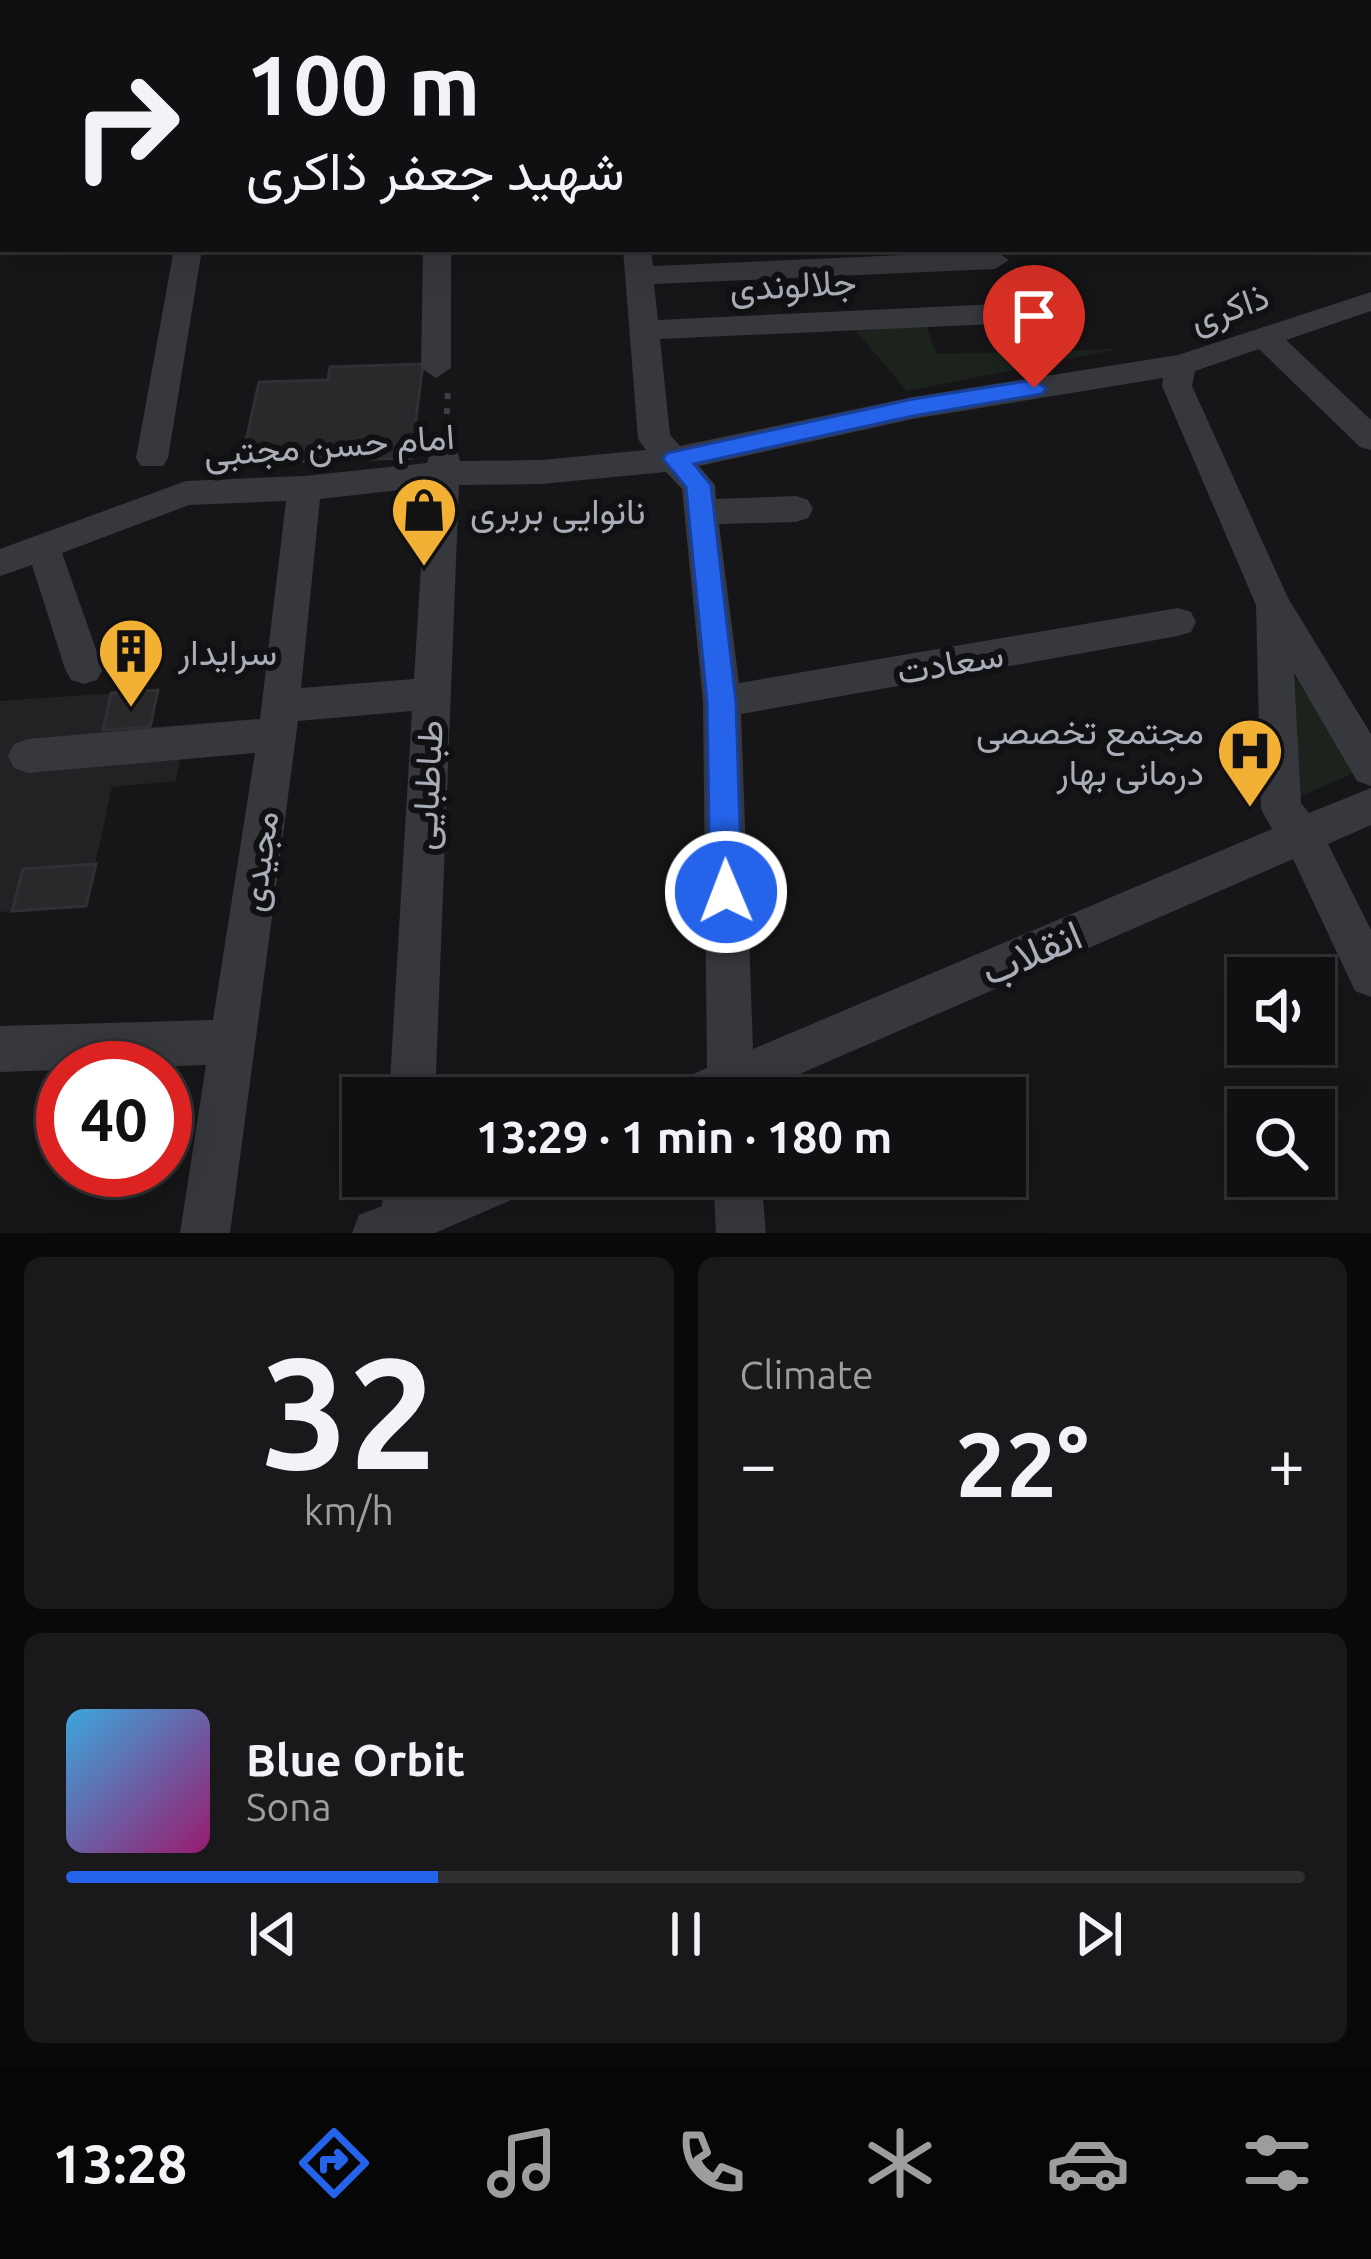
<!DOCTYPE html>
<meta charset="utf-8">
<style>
body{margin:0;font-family:Ubuntu,Vazirmatn,sans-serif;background:#19191b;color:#f1f3f6;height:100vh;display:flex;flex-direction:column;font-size:45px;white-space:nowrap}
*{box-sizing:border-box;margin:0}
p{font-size:39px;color:#9c9d9f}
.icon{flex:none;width:66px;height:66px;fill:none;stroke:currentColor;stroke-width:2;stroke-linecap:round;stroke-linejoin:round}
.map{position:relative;height:1233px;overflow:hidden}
.drawer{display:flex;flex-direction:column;gap:24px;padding:24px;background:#09090a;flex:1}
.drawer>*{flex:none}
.guide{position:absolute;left:0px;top:0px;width:1371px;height:252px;box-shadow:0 12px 48px #0002,0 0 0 3px #303032;background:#101012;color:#f1f3f6;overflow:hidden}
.fabs{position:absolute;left:1227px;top:957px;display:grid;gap:24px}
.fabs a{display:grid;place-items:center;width:108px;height:108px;border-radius:0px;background:#101012;box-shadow:0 12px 48px #0002,0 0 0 3px #303032;font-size:60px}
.speed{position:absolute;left:36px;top:1041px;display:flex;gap:24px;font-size:60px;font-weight:700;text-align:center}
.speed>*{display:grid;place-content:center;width:156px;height:156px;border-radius:50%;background:#101012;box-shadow:0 12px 48px #0002,0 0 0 3px #303032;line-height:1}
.speed .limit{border:18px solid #d22;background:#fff;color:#111}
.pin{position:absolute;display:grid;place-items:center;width:102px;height:102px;color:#fff;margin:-123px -51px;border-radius:50% 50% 50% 0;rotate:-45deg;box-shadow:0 0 12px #0007}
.pin .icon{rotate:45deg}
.me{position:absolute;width:132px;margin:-66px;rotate:359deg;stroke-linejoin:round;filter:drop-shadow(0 0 9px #0008)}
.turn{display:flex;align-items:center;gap:42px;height:252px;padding:0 48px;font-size:54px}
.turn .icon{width:156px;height:156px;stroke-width:2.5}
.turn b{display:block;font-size:84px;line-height:102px}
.big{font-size:90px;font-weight:700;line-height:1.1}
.drawer .card{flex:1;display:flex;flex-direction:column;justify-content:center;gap:18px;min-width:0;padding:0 42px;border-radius:18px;background:#19191b}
.drawer .dial{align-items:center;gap:0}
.dial b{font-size:156px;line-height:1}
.song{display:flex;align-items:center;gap:36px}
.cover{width:144px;height:144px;border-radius:18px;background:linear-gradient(135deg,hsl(200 70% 55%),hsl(320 70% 35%))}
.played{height:12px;border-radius:6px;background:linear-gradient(90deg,#2563eb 30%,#303032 30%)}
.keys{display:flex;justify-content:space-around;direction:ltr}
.heat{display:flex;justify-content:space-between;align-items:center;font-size:66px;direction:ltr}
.drawer .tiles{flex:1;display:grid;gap:24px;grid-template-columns:1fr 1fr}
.card:last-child{grid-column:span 2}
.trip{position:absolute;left:342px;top:1077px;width:684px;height:120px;border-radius:0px;background:#101012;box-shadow:0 12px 48px #0002,0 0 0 3px #303032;font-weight:700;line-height:120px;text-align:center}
.dock{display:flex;height:192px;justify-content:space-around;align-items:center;background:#060607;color:#9c9d9f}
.dock .icon{width:84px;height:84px}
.dock .current{color:#2563eb}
.dock b{font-size:54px;color:#f1f3f6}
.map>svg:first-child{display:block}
</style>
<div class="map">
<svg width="1371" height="1233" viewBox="0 0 1371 1233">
<rect width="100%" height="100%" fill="#161618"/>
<path fill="#222225" d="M158,690L151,727L270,718L181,754L176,781L112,787L86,906L0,912V701Z"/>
<path fill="#1c231d" d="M926,325L936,354L1119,349L907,391L856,331Z
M1293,674L1357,772L1300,796Z"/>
<path fill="#29292c" stroke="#303034" stroke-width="3" d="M423,364L411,458L241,463L259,382L328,380L330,367Z
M158,690L150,727L103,730L111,693Z
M96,864L86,906L12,911L23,869Z"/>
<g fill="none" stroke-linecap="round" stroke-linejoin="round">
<path stroke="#3d3f44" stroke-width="6" stroke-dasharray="6 9" stroke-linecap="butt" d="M446,429L448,388"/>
<path fill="#37383d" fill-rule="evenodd" d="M0,0H47L3,3L0,10Z
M161,0H183V3H161Z
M317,0H339V3H317Z
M619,0H641V3H619Z
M756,0H778L779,3H757Z
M855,0H877L878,3H856Z
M1151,0H1174L1176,3H1153Z
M1368,25H1371V39H1368Z
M1371,164V180L1368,181V165Z
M0,236L3,249L13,251L0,254Z
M174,249H202L168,458L163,466H141L136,458Z
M423,249H451V368L436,378L421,368Z
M623,249H651L653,266L995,251L1009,260L995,269L654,284L658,320L1019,303L1034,313L1019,323L660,339L670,435L680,446L913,397L1178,355L1371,292V311L1286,340L1371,420V450L1360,447L1259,349L1195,371L1192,386L1288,598L1371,734V786L1357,781L1294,673L1301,803L1309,813L1371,788V825L1328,844L1371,930V997L1355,991L1293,859L754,1094V1098H668L675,1082L707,1068L703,702L682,489L666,472L541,484L459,485L435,1098H389L412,711L298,721L230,1233H180L206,1065L0,1072V1026L213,1020L255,753L28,773L14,768L8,756L14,744L28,739L260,719L286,501L189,505L62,553L103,669L97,680L84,684L71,680L65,669L32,565L0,576V549L186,481L304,476L427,463L433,444H455L460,461L541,460L646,450L638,439ZM1163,378L1162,386L1256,605L1261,809L1272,829L753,1049L741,714L1178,636L1191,632L1196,622L1191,612L1178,608L739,683L719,524L796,522L808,518L813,509L808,500L796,496L716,499L715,485L699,466L913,419ZM426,487L414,679L301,688L320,499Z
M384,1176H432V1185L453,1176H534L527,1193L435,1233H352L359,1215L382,1206Z
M713,1176H761L766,1233H716Z"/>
</g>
<path fill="#2563eb" stroke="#184099" stroke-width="3" d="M1034,380L1046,388L1042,394L913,416L694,464L711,485L736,702L742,892L737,902L726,906L715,902L710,892L707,702L686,487L663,459L667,453L913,399Z"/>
<defs>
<g id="shop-pin" transform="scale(3.45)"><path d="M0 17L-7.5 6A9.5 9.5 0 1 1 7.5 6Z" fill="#f2b134" stroke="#111113"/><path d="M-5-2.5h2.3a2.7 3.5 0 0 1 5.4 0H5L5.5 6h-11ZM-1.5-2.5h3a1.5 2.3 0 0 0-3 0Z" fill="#111"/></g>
<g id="building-pin" transform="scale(3.45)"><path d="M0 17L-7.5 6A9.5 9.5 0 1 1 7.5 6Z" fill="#f2b134" stroke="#111113"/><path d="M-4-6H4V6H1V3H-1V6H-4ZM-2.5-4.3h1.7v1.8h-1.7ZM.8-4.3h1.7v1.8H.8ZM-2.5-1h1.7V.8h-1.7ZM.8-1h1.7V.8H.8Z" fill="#111"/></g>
<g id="hospital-pin" transform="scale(3.45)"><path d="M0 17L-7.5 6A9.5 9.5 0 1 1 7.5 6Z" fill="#f2b134" stroke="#111113"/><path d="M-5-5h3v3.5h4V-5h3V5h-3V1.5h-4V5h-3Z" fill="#111"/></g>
</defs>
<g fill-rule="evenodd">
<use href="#shop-pin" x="424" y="510"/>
<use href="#building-pin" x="131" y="651"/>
<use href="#hospital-pin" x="1250" y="751"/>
</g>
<g text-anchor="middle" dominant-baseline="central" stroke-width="12" stroke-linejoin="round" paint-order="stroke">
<g font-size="36" fill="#a8adb8" stroke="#111113">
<text transform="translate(793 284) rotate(-3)">جلالوندی</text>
<text transform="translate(1229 307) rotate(-19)">ذاکری</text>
<text transform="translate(329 444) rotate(-4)">امام حسن مجتبی</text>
<text transform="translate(950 662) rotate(-10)">سعادت</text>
<text transform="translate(426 785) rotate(-87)">طباطبایی</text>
<text transform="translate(258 861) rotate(-82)">مجیدی</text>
</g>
<g font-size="36" fill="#a8adb8" stroke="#111113" text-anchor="start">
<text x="470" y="510">نانوایی بربری</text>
<text x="178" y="651">سرایدار</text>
<text x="1204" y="730" text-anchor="end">مجتمع تخصصی<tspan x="1204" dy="41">درمانی بهار</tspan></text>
</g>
<g font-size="42" fill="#a8adb8" stroke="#111113">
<text transform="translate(1031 952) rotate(-23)">انقلاب</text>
</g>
</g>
</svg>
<div class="fabs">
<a><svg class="icon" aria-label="sound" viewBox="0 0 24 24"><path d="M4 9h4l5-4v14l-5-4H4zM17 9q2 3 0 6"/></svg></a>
<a><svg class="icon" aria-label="search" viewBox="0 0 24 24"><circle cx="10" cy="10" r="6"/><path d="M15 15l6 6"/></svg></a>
</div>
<div class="speed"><div class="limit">40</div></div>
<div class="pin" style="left:1034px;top:388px;background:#d93025"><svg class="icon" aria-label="arrive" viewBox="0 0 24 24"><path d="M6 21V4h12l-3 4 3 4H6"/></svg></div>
<svg class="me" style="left:726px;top:892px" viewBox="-20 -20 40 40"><circle r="17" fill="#2563eb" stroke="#fff" stroke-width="3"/><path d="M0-11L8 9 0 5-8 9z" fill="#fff"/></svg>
<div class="trip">13:29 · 1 min · 180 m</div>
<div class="guide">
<div class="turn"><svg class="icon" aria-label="right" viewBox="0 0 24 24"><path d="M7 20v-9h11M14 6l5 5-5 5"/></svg><div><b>100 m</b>شهید جعفر ذاکری</div></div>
</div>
</div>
<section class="drawer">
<div class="tiles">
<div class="card dial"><b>32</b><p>km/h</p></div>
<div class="card"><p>Climate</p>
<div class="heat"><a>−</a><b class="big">22°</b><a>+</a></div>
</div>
<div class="card">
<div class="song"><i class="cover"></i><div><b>Blue Orbit</b><p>Sona</p></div></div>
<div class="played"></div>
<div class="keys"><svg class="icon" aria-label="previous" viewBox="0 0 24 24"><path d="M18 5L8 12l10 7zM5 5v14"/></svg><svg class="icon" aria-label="pause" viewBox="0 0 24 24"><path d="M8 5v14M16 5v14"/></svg><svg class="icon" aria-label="next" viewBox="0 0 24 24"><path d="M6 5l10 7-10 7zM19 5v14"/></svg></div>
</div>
</div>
</section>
<nav class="dock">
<b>13:28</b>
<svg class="icon current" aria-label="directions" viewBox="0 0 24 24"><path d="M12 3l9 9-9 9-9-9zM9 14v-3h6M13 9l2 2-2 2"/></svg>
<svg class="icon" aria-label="music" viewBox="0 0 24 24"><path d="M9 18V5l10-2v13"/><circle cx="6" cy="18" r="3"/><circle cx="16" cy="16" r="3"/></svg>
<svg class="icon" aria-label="phone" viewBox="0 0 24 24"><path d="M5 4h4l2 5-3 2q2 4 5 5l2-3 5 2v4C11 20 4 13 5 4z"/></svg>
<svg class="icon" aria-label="climate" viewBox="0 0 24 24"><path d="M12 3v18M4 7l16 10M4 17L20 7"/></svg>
<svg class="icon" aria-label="car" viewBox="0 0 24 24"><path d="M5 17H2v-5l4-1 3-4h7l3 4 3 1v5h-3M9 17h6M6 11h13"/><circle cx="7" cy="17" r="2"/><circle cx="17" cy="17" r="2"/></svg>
<svg class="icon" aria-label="filters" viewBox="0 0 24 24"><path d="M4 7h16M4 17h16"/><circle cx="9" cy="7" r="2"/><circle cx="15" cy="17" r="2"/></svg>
</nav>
